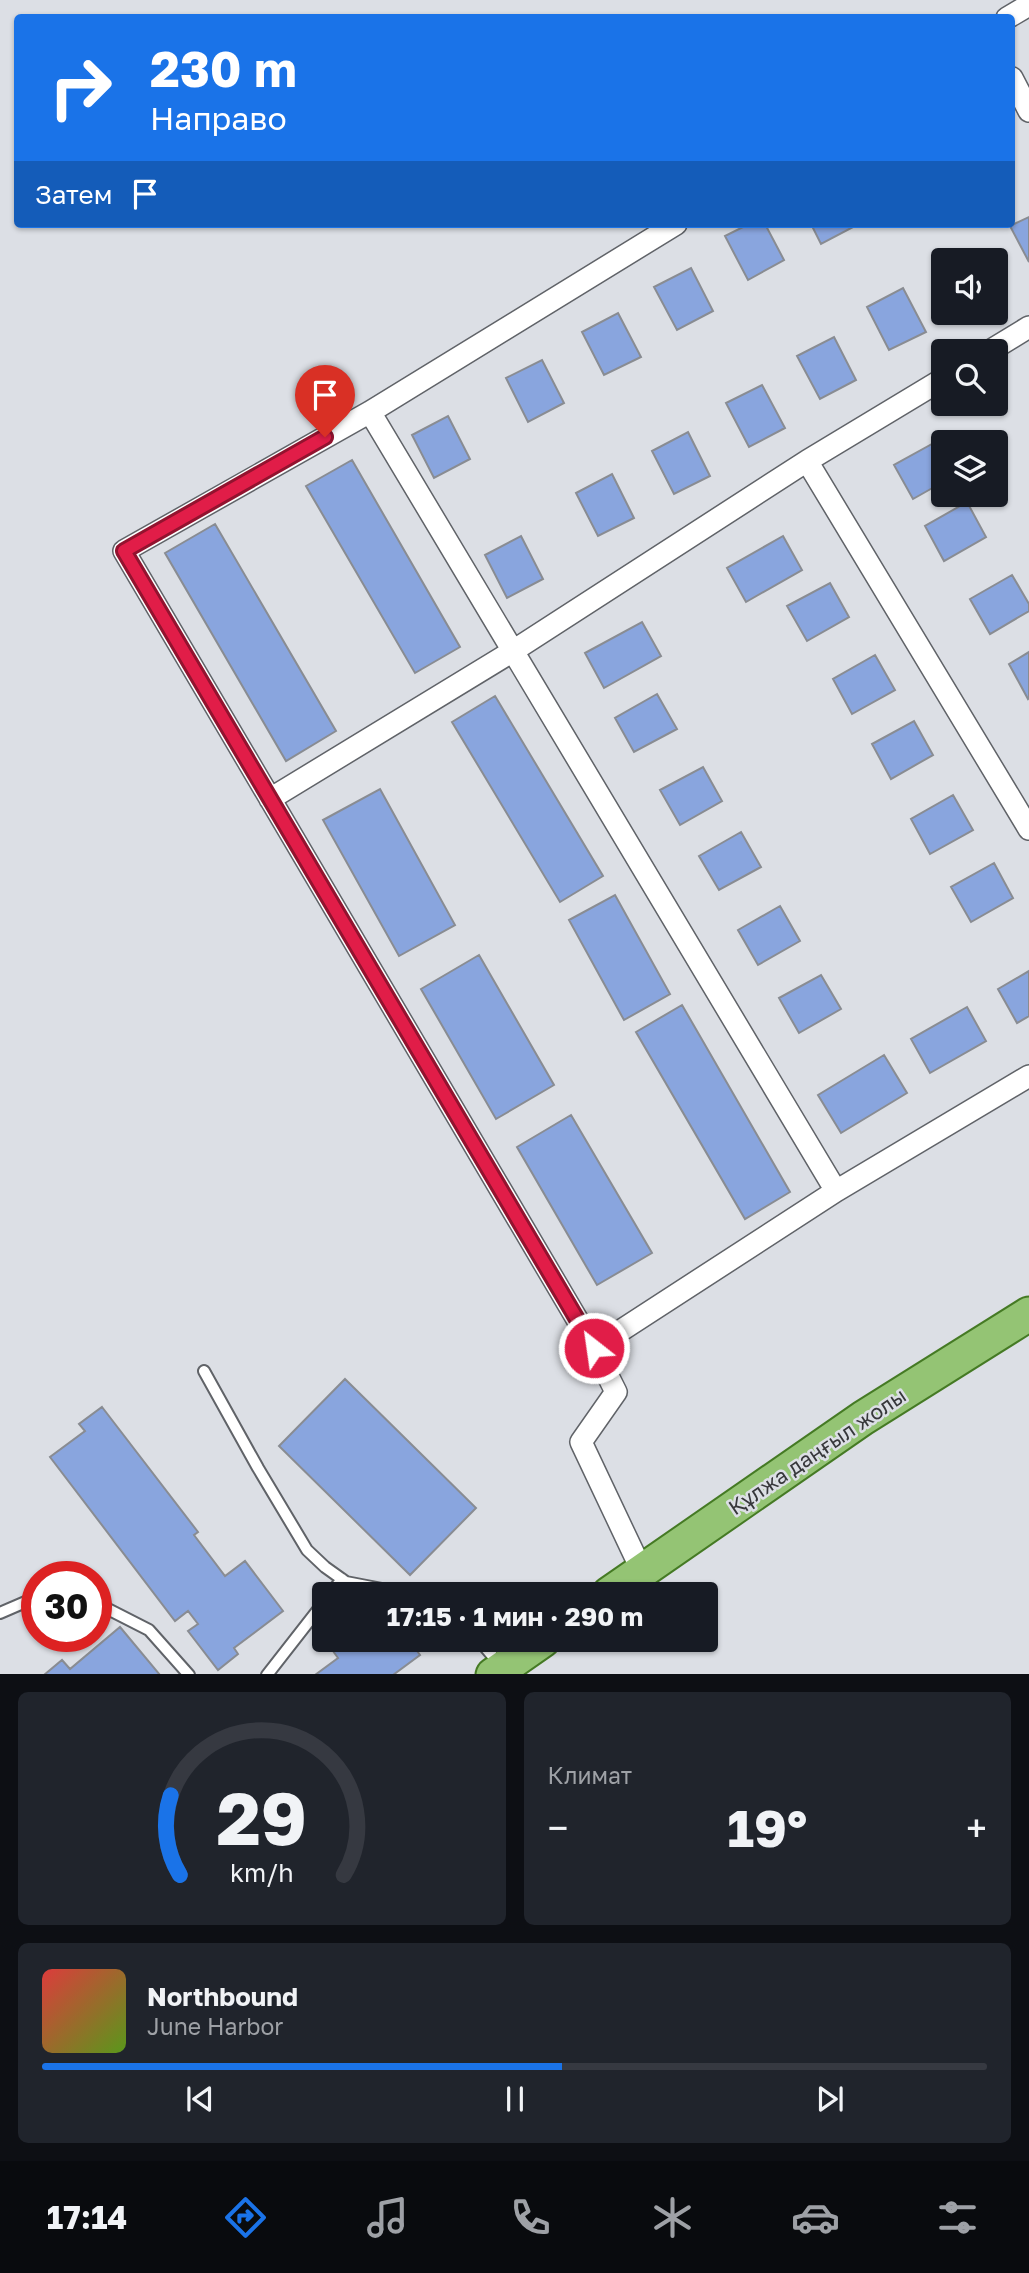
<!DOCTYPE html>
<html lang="ru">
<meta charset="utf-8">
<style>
body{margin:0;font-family:"Golos Text",sans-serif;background:#20242c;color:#f1f3f6;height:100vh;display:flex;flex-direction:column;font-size:26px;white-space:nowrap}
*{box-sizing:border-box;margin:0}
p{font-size:23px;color:#9ea1a6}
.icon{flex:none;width:38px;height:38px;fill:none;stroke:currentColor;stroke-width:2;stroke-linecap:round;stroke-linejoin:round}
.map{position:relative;height:1674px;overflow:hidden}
.side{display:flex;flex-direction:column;gap:18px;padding:18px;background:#0d0f14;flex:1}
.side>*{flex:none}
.hud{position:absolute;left:14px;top:14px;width:1001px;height:214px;border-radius:7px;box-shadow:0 2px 5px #0004;background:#1a73e8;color:#fff;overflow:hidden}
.buttons{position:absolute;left:931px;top:248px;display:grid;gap:14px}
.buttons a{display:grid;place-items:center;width:77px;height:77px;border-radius:7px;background:#171b24;box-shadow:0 2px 5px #0004;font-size:35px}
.speed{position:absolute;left:21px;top:1561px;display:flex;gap:14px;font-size:35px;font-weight:700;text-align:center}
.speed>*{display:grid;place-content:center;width:91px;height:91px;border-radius:50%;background:#171b24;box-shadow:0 2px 5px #0004;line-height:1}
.speed .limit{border:10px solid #d22;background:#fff;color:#111}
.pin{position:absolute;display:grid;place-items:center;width:60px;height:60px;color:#fff;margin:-72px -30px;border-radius:50% 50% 50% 0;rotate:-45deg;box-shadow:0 0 7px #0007}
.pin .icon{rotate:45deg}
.me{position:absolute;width:77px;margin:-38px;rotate:330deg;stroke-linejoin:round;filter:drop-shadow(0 0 5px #0008)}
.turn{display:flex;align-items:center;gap:24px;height:147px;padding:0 21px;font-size:32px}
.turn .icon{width:91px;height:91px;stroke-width:2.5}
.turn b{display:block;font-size:49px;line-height:60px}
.then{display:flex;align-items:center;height:66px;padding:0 21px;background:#0003;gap:14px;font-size:26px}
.big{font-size:52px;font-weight:700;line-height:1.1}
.side .card{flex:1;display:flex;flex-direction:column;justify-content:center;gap:10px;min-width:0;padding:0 24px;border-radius:10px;background:#20242c}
.side .dial{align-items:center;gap:0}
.dial svg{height:182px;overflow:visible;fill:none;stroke:#363941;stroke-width:7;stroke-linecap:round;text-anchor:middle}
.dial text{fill:#f1f3f6;stroke:none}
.song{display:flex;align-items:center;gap:21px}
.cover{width:84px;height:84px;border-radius:10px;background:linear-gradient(135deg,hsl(0 70% 55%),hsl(90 70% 35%))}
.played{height:7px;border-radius:4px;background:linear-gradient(90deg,#1a73e8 55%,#363941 55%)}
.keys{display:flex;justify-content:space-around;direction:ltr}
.heat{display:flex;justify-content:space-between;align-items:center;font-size:38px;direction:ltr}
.side .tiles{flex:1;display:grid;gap:18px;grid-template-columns:1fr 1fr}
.card:last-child{grid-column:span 2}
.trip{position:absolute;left:312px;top:1582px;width:406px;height:70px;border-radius:7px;background:#171b24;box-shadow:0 2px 5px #0004;font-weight:700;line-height:70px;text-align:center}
.menu{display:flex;height:112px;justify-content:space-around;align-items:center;background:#090b0e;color:#9ea1a6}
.menu .icon{width:49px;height:49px}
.menu .on{color:#1a73e8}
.menu b{font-size:32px;color:#f1f3f6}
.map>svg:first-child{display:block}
</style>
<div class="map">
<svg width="1029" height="1675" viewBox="0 0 1029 1675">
<rect width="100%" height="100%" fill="#dcdfe5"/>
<path fill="#89a5de" stroke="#898c92" stroke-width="2" d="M1029,217V262L1010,226Z
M749,224H765L784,260L748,280L725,236Z
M811,224H856L857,225L821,244Z
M691,268L713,311L677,330L654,287Z
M903,288L926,332L889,350L867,307Z
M618,313L641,357L604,375L582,332Z
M834,337L856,380L820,399L797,356Z
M542,360L564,403L528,422L506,378Z
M762,385L785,428L749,447L726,403Z
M448,416L470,459L434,478L412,435Z
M688,432L710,476L674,494L652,451Z
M950,434L955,443H943V482L913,499L894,465Z
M352,460L460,647L415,673L306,486Z
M612,474L634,518L598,536L576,493Z
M967,502L986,537L944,561L925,526Z
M215,524L336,731L286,761L165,553Z
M521,536L543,579L507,598L485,555Z
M783,536L802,570L746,602L727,568Z
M1012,575L1029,604V611L990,634L970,599Z
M830,583L849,617L807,641L787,606Z
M642,622L661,656L604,688L585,653Z
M1029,652V698L1028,699L1009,664Z
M875,655L895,690L852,714L833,679Z
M657,694L677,729L634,752L615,718Z
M495,696L603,876L560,902L452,722Z
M914,721L933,755L891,779L872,744Z
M703,767L722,801L680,825L660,790Z
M380,789L455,925L399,956L323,820Z
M953,795L973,830L930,854L911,819Z
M741,832L761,867L719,890L699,856Z
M994,863L1013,898L971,922L951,887Z
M615,895L670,994L624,1020L569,920Z
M780,906L800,941L758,965L738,930Z
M479,955L554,1085L496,1119L421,989Z
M1029,971V1016L1017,1023L998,989Z
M821,975L841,1009L799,1033L779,998Z
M682,1005L790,1192L745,1219L636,1032Z
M967,1007L986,1041L930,1073L911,1039Z
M884,1055L907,1093L841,1133L818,1095Z
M571,1115L652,1253L597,1285L517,1147Z
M345,1379L476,1508L410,1575L279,1446Z
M102,1407L198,1532L194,1535L225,1576L245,1561L283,1611L234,1648L238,1654L218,1670L188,1631L198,1624L188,1611L175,1621L50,1457L85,1431L79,1424Z
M120,1627L160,1675H44L62,1660L70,1669Z
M325,1640H409L420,1655L393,1675H315L338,1658Z"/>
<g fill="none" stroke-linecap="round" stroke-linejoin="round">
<g stroke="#606368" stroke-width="14">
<path id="service" d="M204,1371L258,1468L307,1550L325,1567L346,1582L408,1594
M330,1594L342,1579
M96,1603L149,1630L189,1675
M0,1613L37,1597
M479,1640L501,1666
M267,1675L324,1602"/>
</g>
<g stroke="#606368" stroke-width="24">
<path id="minor" d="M1007,18L1029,5
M1012,78L1029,111
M988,352L1029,327
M370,412L836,1191L594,1348L616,1392L581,1442L642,1571
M807,461L1029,829
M270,799L513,651L807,461L943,379
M836,1191L1029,1076
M594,1348L124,551L370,412L676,224"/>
</g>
<g stroke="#457a24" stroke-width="37">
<path id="primary" d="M609,1594L863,1418L1029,1314
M493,1675L543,1640"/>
</g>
<use href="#service" stroke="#fff" stroke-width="10"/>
<use href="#minor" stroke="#fff" stroke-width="21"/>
<use href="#primary" stroke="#94c474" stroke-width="33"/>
</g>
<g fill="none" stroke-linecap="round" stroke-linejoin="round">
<g stroke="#92132f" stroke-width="18">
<path id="route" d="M325,437L124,551L594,1348"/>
</g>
<use href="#route" stroke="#e11d48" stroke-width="12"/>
</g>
<g text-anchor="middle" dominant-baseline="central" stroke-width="5" stroke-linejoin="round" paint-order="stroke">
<g font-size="21" fill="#37383b" stroke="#dcdfe5">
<text transform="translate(817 1451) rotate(-34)">Құлжа даңғыл жолы</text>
</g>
</g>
</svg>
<div class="buttons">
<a><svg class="icon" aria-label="sound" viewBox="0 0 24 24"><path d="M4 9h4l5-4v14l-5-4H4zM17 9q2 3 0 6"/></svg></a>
<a><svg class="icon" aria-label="search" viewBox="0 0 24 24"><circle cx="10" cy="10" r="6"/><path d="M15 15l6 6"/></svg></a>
<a><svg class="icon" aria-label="layers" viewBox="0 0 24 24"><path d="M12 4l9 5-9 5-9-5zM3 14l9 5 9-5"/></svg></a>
</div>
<div class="speed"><div class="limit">30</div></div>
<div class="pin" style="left:325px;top:437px;background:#d93025"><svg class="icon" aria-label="arrive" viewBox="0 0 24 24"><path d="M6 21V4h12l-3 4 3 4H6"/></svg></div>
<svg class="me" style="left:594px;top:1348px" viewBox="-20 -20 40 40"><circle r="17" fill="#e11d48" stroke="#fff" stroke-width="3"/><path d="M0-11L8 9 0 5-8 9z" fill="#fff"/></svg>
<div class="trip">17:15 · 1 мин · 290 m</div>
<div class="hud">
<div class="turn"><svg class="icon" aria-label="right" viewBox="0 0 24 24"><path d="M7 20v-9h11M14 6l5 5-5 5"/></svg><div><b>230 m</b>Направо</div></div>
<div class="then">Затем<svg class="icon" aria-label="arrive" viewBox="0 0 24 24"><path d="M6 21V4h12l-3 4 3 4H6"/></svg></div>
</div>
</div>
<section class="side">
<div class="tiles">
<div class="card dial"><svg viewBox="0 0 100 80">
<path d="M14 69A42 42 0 1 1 86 69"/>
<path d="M14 69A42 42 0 0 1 10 34" stroke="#1a73e8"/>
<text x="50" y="56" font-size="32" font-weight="700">29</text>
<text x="50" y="72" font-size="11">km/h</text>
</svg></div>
<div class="card"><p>Климат</p>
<div class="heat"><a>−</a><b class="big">19°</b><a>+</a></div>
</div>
<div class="card">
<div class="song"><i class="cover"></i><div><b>Northbound</b><p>June Harbor</p></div></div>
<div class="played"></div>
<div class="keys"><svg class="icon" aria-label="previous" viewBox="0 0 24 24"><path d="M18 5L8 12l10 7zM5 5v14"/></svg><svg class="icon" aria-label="pause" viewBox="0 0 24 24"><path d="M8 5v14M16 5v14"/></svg><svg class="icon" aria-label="next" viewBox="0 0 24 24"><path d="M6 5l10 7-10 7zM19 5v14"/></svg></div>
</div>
</div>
</section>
<nav class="menu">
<b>17:14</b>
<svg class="icon on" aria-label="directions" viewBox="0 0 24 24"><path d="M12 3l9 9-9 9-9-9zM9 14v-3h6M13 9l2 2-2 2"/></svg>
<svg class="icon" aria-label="music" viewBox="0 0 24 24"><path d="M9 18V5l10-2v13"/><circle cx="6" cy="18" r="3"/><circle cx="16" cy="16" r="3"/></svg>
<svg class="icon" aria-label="phone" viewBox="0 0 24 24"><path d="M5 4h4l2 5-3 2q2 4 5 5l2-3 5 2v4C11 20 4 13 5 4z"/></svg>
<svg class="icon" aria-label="climate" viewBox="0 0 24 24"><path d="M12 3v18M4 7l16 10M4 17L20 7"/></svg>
<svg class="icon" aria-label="car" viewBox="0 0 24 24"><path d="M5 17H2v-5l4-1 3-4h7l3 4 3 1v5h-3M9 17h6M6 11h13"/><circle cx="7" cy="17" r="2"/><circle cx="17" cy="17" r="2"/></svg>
<svg class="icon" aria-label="filters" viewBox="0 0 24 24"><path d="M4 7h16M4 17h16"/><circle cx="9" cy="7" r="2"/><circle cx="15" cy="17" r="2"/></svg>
</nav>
